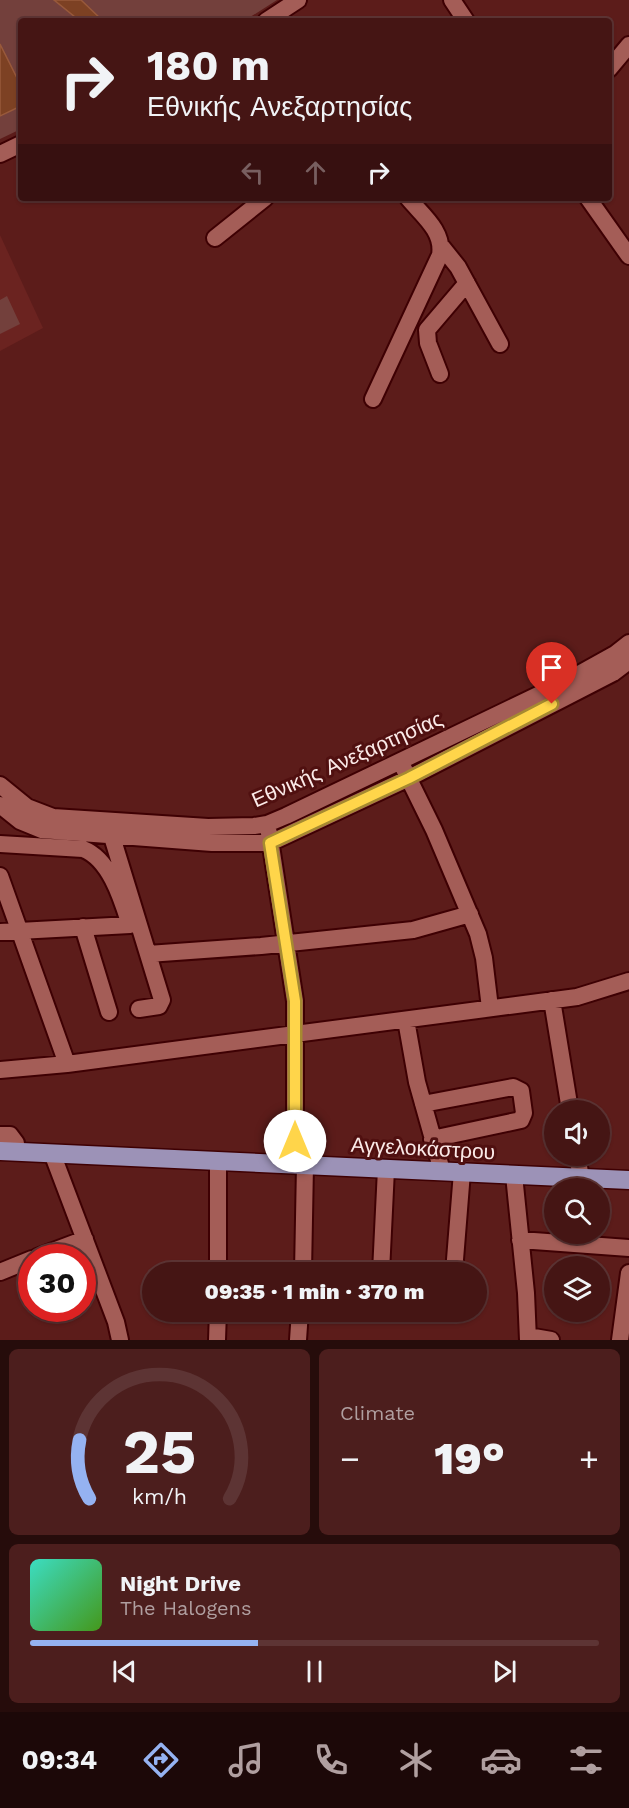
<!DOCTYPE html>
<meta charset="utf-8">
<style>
body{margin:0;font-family:"Work Sans",sans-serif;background:#4c1e1d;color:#f1f3f6;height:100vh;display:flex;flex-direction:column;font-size:22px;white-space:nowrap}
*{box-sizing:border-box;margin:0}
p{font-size:20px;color:#b09fa0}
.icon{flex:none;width:33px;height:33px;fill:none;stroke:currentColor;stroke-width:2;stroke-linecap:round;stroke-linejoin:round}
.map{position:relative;height:1340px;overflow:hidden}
.side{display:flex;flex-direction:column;gap:9px;padding:9px;background:#260c0b;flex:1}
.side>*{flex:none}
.banner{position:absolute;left:18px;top:18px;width:594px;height:183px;border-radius:6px;box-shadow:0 2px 4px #0004,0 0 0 2px #5d3434;background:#451514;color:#f1f3f6;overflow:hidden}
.buttons{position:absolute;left:544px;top:1100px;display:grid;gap:12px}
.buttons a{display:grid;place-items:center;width:66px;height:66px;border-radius:50%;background:#451514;box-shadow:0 2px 4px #0004,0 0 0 2px #5d3434;font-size:30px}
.speed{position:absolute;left:18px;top:1244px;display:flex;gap:12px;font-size:30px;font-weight:700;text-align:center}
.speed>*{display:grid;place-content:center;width:78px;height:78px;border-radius:50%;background:#451514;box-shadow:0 2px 4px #0004,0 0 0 2px #5d3434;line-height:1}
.speed .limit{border:9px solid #d22;background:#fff;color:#111}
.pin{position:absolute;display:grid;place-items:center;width:51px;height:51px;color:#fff;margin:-62px -26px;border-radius:50% 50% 50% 0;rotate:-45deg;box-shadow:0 0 6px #0007}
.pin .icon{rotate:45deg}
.me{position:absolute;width:66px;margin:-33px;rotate:0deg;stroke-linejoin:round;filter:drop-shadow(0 0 4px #0008)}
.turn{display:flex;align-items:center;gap:21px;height:126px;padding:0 30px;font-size:27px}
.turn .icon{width:78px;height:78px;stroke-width:2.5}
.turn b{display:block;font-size:42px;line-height:51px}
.lanes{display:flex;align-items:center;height:57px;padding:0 30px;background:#0003;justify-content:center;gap:30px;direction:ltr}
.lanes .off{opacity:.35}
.big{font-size:45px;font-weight:800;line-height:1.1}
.side .tile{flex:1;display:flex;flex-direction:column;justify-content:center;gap:9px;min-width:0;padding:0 21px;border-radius:9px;background:#4c1e1d}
.side .dial{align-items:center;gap:0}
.dial svg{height:156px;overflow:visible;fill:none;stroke:#5d3434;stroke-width:7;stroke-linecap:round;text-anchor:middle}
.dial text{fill:#f1f3f6;stroke:none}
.song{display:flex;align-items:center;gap:18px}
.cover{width:72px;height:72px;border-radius:9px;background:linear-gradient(135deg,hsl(170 70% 55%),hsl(100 70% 35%))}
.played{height:6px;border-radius:3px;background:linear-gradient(90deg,#95b2f1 40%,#5d3434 40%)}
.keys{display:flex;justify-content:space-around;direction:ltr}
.heat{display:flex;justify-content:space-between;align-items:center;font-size:33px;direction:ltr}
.side .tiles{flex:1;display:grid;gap:9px;grid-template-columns:1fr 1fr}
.tile:last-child{grid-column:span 2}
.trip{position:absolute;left:142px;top:1262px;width:345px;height:60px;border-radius:30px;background:#451514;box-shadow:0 2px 4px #0004,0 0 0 2px #5d3434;font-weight:800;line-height:60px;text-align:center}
.menu{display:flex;height:96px;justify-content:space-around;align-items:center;background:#1c0808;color:#b09fa0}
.menu .icon{width:42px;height:42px}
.menu .active{color:#95b2f1}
.menu b{font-size:27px;color:#f1f3f6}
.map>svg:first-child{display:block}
</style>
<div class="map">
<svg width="629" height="1340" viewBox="0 0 629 1340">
<rect width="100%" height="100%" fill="#5c1c1a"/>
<path fill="#6b2320" d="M0,235L43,328L0,351Z"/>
<path fill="#73403c" d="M0,0H277L244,21H21V129L0,139Z
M7,296L20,324L0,334V300Z"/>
<path fill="#7d4123" stroke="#98593b" stroke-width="1.5" d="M54,0H81L103,21H80Z
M0,44L21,86V106L0,116Z"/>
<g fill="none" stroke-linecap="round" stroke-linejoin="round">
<g stroke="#3e0003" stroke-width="20">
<path id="minor" d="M452,0L466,21
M266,21L298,0
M609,69L629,45
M0,154L21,144
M588,198L629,256
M215,238L265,198
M442,247L458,267L500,344
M440,374L428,343L427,330L467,283
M373,399L440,255C444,231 422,215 408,198
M404,769L434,830L478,934L484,958L490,1008
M0,785L27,807L53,817L208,827L254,826L267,824L286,816L561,684L615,654L629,643
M0,805L20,821L42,830L212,843H270L409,778L613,673L629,661
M109,827L162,1000L159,1006L139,1009
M269,833L295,1001V1164
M0,844L83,849C110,859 122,900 130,925L0,932
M0,876L67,1064
M83,927L109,1012
M148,954L261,946L413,930L470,914
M552,1000L570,1110
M406,1020L417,1082L442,1171
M0,1070L67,1064L577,997L629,981
M423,1104L513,1087L521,1091L524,1113L521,1120L432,1139
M0,1135H10L16,1143
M52,1153L116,1322L120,1340
M577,1155L581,1178
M514,1175L526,1293L528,1340
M520,1240L629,1248
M37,1257L85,1239
M303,1271L331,1272
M0,1272L32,1259
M218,1272V1161
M303,1272L305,1165
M381,1272L386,1169
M454,1272L462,1172
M528,1336L551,1340
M217,1340L218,1311
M298,1340L300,1311
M620,1340L629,1273"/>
</g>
<g stroke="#3e0003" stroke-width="21">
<path id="major" d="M0,1151L629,1180"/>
</g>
<use href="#minor" stroke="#a45d57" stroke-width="16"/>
<use href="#major" stroke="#9c92b7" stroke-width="18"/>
</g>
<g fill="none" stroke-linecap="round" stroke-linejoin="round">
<g stroke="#a68a30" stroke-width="15">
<path id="route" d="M295,1141V1001L270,843L409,778L552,704"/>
</g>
<use href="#route" stroke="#ffd54a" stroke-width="10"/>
</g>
<g text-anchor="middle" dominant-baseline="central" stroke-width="6" stroke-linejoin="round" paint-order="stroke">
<g font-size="21" fill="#fbeae8" stroke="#501010">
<text transform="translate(347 759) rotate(-24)">Εθνικής Ανεξαρτησίας</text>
<text transform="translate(423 1148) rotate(3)">Αγγελοκάστρου</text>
</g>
</g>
</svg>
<div class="buttons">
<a><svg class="icon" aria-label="sound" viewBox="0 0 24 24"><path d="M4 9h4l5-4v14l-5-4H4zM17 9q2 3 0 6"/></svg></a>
<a><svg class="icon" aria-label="search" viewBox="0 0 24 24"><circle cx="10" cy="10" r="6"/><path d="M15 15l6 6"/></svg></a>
<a><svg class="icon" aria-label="layers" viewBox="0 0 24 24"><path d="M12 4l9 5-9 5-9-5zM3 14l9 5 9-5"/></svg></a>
</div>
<div class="speed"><div class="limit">30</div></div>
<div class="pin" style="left:552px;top:704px;background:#d93025"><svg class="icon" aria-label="arrive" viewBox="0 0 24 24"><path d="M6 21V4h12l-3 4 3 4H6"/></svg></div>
<svg class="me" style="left:295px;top:1141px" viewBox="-20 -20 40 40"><circle r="19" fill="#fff"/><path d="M0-13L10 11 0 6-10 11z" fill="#ffd54a"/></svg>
<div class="trip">09:35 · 1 min · 370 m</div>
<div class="banner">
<div class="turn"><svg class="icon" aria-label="right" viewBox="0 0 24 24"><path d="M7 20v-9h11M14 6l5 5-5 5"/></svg><div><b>180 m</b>Εθνικής Ανεξαρτησίας</div></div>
<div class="lanes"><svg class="icon off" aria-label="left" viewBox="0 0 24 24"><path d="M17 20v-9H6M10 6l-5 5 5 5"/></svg><svg class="icon off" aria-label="ahead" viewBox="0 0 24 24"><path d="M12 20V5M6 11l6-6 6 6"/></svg><svg class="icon" aria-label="right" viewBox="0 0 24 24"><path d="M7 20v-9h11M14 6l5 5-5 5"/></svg></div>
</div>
</div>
<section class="side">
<div class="tiles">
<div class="tile dial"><svg viewBox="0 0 100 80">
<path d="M14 69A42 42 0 1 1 86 69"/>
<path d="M14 69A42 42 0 0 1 9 39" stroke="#95b2f1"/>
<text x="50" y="56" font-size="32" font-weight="700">25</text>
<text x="50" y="72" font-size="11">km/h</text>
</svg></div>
<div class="tile"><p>Climate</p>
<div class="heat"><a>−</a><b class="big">19°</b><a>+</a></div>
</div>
<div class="tile">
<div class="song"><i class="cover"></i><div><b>Night Drive</b><p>The Halogens</p></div></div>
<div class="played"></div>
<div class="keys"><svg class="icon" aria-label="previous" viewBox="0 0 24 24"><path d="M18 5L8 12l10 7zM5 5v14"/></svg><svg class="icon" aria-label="pause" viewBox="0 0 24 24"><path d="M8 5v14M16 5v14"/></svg><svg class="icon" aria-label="next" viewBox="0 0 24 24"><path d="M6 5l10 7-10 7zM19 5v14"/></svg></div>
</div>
</div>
</section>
<nav class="menu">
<b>09:34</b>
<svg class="icon active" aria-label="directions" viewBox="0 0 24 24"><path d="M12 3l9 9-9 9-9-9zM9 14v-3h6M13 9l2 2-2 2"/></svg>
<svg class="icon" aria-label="music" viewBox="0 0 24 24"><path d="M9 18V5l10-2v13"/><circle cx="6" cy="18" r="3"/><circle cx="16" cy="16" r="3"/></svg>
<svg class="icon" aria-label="phone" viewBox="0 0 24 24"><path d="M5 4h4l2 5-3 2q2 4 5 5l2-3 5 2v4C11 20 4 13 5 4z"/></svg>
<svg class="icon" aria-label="climate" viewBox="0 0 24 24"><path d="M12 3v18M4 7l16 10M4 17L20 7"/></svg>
<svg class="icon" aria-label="car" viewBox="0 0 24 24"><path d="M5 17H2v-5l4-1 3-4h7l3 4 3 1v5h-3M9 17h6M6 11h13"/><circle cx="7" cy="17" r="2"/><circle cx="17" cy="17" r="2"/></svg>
<svg class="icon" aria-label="filters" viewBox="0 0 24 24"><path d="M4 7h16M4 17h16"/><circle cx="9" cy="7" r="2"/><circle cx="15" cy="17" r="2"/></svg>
</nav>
